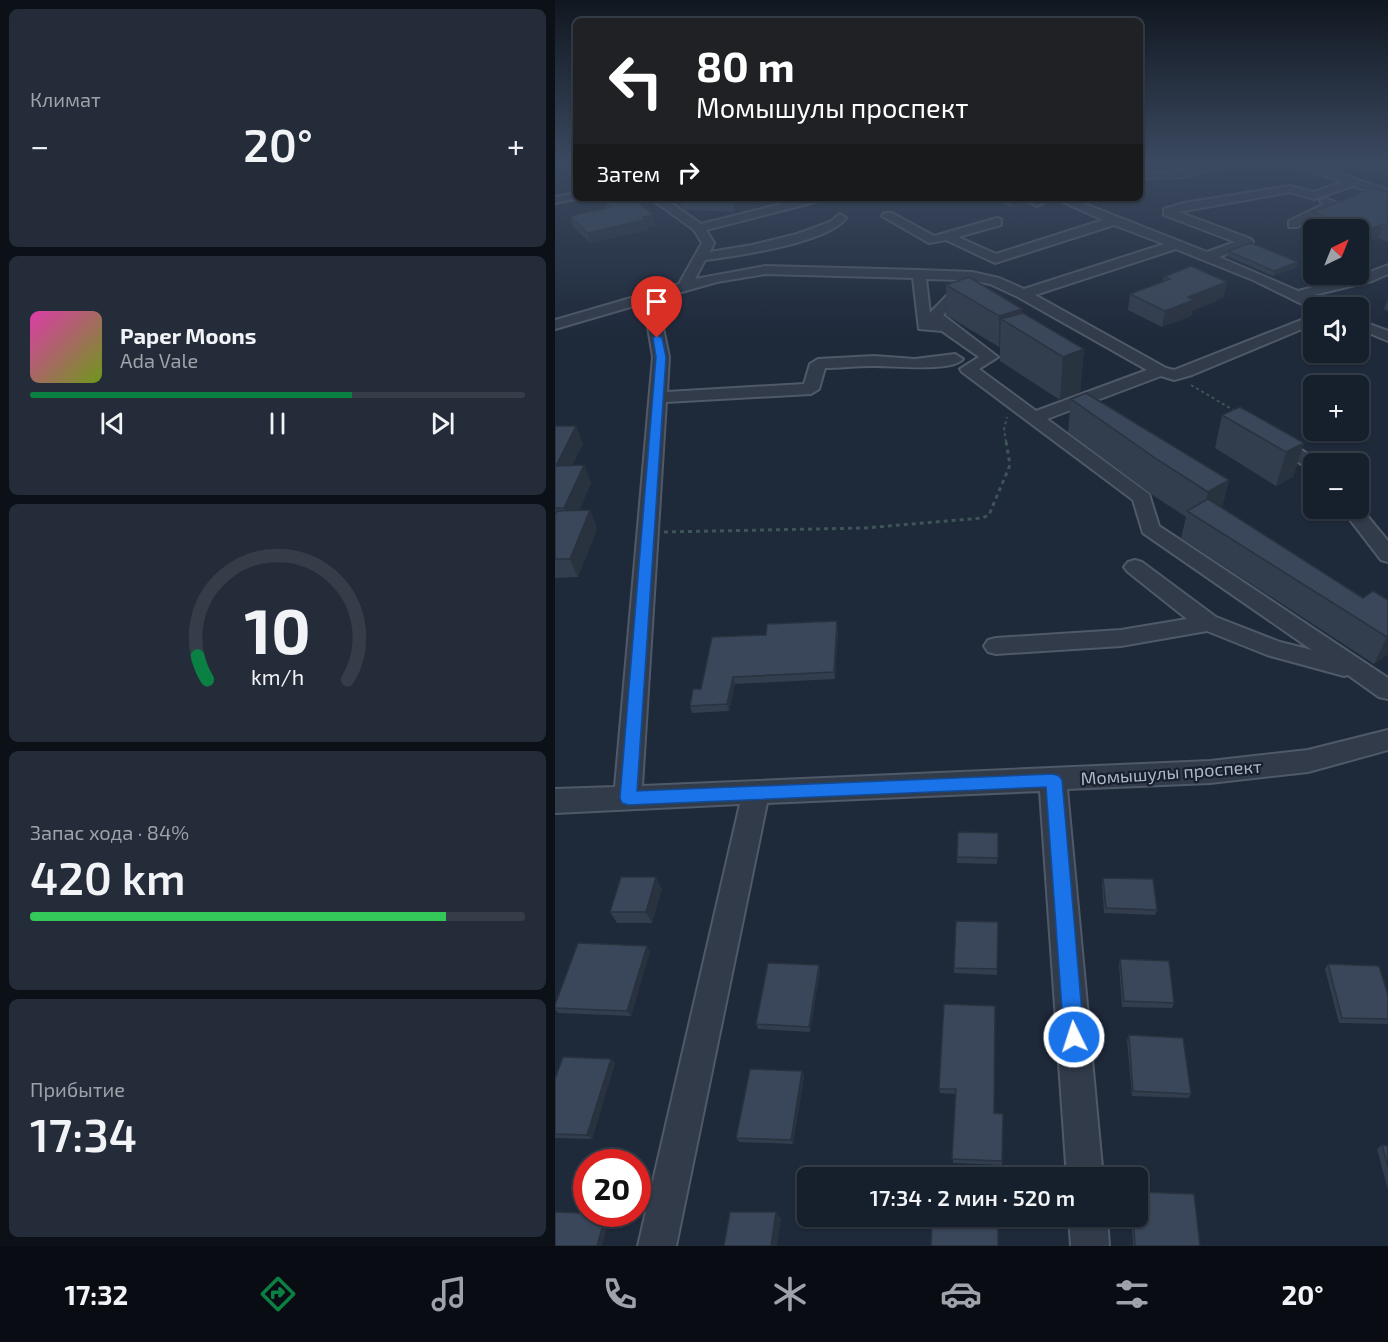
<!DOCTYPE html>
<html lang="ru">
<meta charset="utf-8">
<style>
body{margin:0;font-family:"Exo 2",sans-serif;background:#232c38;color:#f1f3f6;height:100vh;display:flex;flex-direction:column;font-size:22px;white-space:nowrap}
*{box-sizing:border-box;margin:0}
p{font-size:20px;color:#9ea2a9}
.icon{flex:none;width:33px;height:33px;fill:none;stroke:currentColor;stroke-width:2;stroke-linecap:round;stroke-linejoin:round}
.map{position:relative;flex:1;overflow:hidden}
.details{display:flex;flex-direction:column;gap:9px;padding:9px;background:#0c1118;width:555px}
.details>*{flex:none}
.hud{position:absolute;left:18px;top:18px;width:570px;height:183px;border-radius:9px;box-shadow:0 2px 4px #0004,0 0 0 2px #353d48;background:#202124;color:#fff;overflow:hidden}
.needle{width:39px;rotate:43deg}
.controls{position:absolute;left:748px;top:219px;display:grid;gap:12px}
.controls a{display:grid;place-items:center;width:66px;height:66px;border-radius:9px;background:#161f2c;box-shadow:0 2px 4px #0004,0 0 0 2px #353d48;font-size:30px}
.speed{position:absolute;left:18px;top:1149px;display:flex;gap:12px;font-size:30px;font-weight:700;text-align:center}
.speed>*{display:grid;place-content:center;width:78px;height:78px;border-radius:50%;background:#161f2c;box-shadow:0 2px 4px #0004,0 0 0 2px #353d48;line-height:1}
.speed .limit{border:9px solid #d22;background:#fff;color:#111}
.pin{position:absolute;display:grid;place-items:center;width:51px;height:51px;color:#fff;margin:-62px -26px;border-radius:50% 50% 50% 0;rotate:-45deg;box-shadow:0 0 6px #0007}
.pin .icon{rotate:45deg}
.me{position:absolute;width:66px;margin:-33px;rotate:356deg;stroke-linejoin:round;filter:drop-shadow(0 0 4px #0008)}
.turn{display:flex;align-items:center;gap:21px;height:126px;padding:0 24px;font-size:27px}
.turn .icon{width:78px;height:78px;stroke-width:2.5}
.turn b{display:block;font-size:42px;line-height:51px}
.then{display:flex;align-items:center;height:57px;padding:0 24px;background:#0003;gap:12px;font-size:22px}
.big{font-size:45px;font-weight:600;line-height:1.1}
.details .tile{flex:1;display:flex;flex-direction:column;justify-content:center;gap:9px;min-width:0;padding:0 21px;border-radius:9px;background:#232c38}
.details .dial{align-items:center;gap:0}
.dial svg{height:156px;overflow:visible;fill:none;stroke:#353d48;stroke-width:7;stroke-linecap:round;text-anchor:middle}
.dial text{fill:#f1f3f6;stroke:none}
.song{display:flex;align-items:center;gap:18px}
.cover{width:72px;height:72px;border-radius:9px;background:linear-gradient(135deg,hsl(320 70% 55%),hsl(80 70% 35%))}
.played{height:6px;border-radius:3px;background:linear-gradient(90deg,#0b8043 65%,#353d48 65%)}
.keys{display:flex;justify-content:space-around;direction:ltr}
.heat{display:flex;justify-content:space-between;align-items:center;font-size:33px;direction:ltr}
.charge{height:9px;border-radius:4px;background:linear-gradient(90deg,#34c759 84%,#353d48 0)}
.trip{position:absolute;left:242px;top:1167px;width:351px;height:60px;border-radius:9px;background:#161f2c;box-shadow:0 2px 4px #0004,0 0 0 2px #353d48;font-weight:600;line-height:60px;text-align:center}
.menu{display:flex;height:96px;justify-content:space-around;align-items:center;background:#090c12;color:#9ea2a9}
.menu .icon{width:42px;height:42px}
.menu .on{color:#0b8043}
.menu b{font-size:27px;color:#f1f3f6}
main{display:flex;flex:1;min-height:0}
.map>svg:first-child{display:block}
</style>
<main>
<section class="details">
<div class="tile"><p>Климат</p>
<div class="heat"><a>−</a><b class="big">20°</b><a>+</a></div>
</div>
<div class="tile">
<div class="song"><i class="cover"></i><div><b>Paper Moons</b><p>Ada Vale</p></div></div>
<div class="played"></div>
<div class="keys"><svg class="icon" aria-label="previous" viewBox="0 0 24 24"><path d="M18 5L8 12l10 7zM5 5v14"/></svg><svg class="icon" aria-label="pause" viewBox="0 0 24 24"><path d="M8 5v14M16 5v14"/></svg><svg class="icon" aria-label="next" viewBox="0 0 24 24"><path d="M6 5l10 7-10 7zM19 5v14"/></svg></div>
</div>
<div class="tile dial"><svg viewBox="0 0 100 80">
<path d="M14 69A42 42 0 1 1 86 69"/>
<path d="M14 69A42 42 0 0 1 9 57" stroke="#0b8043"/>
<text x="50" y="56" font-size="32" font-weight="700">10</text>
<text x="50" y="72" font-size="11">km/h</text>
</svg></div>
<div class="tile"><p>Запас хода · 84%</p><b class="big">420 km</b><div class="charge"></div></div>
<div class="tile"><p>Прибытие</p><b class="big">17:34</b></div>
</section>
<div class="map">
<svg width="833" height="1246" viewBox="0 0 833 1246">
<rect width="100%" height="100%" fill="#1e293a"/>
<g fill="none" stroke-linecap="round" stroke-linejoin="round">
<g stroke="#4f5968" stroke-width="4">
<path id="minor" d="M656,164H675L628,177L585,178V172H618Z
M739,164H756L833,190V197L798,186L759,199L735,192L624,212L696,239L698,242L696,245L664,257L743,291L807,275L833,265V274L817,281L755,296L774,308H759V310L698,280L621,249L480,295L611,368L619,370L759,315V324L637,375L619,380L606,376L492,419L594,494L604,526L833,678V699L824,697L793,675L789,676L712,655L652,631L566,646L441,654L433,652L429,646L433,640L441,638L566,630L632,619L573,572L569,567L573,562L580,560L587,562L661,617L725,642L757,650L588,533L578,500L407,372L405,369L424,357L387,331L364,329L358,278L210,274L162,282L102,299L114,357L112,392L249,384L255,364L263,359L319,356L360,359L400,354L408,359C396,373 335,365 316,366C301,366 285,368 270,368L264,389L256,394L111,402L87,786L655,761L753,750L833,730V750L753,772L655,783L512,789L548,1178H512L485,791L212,803L121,1246H83L185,804L0,813V789L60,787L98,357L89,303L0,329V320L124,284L147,243L139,230L95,198H109L146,224L250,198H270L268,200L151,230L159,243L155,252L197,245L242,234L275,222L285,214L291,218C273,243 182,256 150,260L140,279L210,266L364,270L417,272L444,278L469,289L609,244L559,225L440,263L391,240L374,243L327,216L329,213H337L379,236L442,218L446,219V225L403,237L441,254L548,220L499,198H515L652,252L680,242L609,215V209L629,203L735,186L759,192L787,182ZM371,279L407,280L375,313ZM420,281L435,284L463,297L592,370L481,411L424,369L443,357L388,315Z
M21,193V198H25L0,203V197Z
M464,198H480L488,203L482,206Z
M771,198L784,204L742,227H734V221L769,204L765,201Z
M804,320L833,331V341L804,329Z
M719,435L725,436L768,464H759V470L753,468L713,444L710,440L713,436Z
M804,506L833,541V562L826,560L786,508H804Z
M514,1216H552L554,1246H516Z"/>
</g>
<path stroke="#3e5458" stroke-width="2" stroke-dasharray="3 3" stroke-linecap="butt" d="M636,385L680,411
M451,442L449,429L452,417"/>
<path stroke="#3e5458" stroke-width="3" stroke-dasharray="4 4" stroke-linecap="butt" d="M109,532L310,528L427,518L434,515L455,465L451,441"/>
<use href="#minor" fill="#323b4a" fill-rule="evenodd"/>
</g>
<path fill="#323d4d" d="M585,164H639L630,167L614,170L603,166L585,171Z
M790,164H833V177Z
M833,192V242L823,238L805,245H804V230H763L754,226L758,212Z
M124,198H177L180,212L129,210L127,208Z
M214,198H234L222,203Z
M435,198H473L472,204L457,208Z
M519,198H550L534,203Z
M50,203L100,225L92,227L93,230L35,243L18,226L15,216L52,208Z
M673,251L742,267L718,276L672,256Z
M609,277L672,282L668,298L637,311L636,316L607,327L573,310L575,294L608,282Z
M391,285L467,313L529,349L525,392L505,400L445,361V346L444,347L391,315Z
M833,299V311L829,309Z
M516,399L674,480L667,507L808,598L833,600V654L819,664L626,538L631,517L596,494L513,432Z
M667,415L749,443L738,477L721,486L660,448Z
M0,426H21L28,444L17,465H29L36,483L24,511L35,510L42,529L23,577L0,578Z
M283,628L280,679L180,684L174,711L137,713L135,706L146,689L211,635Z
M443,833L442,864L402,863V857Z
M548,878L602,910L600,915L549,913L547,884Z
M107,889L97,923H62L55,912Z
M443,922L442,975L399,973V968Z
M95,951L76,1016L3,1013L0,1009V1005Z
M565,959L619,1003L617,1008L567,1007L564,965Z
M773,964L833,995V1024L784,1023L770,969Z
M265,970L255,1032L203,1029L201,1024Z
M389,1004L439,1113L448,1114L447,1165L398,1163L400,1094L385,1093L384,1089Z
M574,1035L636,1094L633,1098L577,1096L572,1040Z
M56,1059L60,1063L37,1139L0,1138V1079Z
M249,1076L238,1144L184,1142L181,1138Z
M827,1145L833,1146V1190L822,1149Z
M576,1216H582L645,1246H578Z"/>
<path fill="#29323f" d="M585,164H604L603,166L585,171Z
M615,164H639L630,167L614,170Z
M221,198H234L222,203Z
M458,198H473L472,204L457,208Z
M535,198H550L534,203Z
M98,215L100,225L92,227L93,230L35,243L32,233Z
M828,224L823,238L805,245L810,231Z
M743,262L742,267L718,276L719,271Z
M672,282L668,298L637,311L636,316L607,327L610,311L633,297Z
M467,309L466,332L446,319L445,346L444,347V316Z
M529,349L525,392L505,400L508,357Z
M21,426L28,444L9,482L2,464Z
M749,443L738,477L721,486L731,452Z
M29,465L36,483L17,526L9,508Z
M674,480L665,514L646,520L653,492Z
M35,510L42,529L23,577L15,559Z
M282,621L283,628L280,679L279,672Z
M832,637H833V654L819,664Z
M178,677L180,684L174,711L172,704Z
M101,877L107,889L97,923L91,912Z
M92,946L95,951L76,1016L72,1011Z
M264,965L265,970L255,1032L254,1027Z
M56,1059L60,1063L37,1139L32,1135Z
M247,1071L249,1076L238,1144L236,1140Z
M221,1212L226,1219L222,1246H216Z
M51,1214L55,1217L47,1246H42Z"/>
<path fill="#3a475a" stroke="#29323f" stroke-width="1.5" d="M818,188L833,192V226L828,224L810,231L758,212Z
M73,198H77L98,215L88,217L90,220L32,233L15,216L56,207L50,203Z
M696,243L743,262L719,271L673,251Z
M636,266L672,282L633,297L639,300L610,311L575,294L615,279L609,277Z
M414,277L467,309L444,316L391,285Z
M468,313L529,349L508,357L446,319Z
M531,393L674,480L653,492L603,460L516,399Z
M685,407L749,443L731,452L667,415Z
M0,426H21L2,464H0Z
M29,465L9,508H0V466Z
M653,499L808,598L818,591L833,600V637H832L632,511Z
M35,510L15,559H0V515L2,511Z
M282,621L279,672L178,677L172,704L135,706L138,689H146L157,637L211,635L212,624Z
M403,832L443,833V858L402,857Z
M66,877H101L91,912H55Z
M548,878L598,879L602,910L551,908Z
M401,921L443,922L442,969L399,968Z
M23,943L92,946L72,1011L0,1008V1005Z
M565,959L614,961L619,1003L569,1001Z
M213,963L264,965L254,1027L201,1024Z
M773,964L824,966L833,995V1019L787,1018Z
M389,1004L440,1006L439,1113L448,1114L447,1161L397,1159L401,1089H384Z
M574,1035L628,1038L636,1094L578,1091Z
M8,1057L56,1059L32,1135L0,1134V1079Z
M195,1069L247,1071L236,1140L181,1138Z
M827,1145L833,1146V1167Z
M582,1192L639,1194L645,1246H580L578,1216H582Z
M0,1212L51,1214L42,1246H0Z
M175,1212H221L216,1246H169Z
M377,1225L443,1228V1246H376Z"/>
<linearGradient id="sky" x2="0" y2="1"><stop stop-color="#101720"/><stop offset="0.48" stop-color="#3b4960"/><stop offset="1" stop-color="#3b4960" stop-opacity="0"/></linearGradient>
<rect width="833" height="339" fill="url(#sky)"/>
<path fill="#1a73e8" stroke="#114b97" stroke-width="1.5" d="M102,335L107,338L111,357L82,791L498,774L504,776L507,780L529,1037L526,1044L519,1047L512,1044L509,1037L491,787L73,805L67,803L65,798L101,357L98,338Z"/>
<g text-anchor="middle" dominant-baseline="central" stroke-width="4.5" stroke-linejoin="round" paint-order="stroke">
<g font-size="18" fill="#acb6c7" stroke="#18202e">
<text transform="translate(616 772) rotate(-4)">Момышулы проспект</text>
</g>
</g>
</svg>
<div class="controls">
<a><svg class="needle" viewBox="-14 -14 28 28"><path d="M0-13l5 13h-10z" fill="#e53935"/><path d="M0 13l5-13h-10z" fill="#9ea2a9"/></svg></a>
<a><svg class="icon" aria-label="sound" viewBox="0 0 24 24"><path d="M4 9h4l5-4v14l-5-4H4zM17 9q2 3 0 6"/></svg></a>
<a>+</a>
<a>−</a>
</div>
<div class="speed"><div class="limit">20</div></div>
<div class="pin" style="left:102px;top:338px;background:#d93025"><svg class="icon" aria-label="arrive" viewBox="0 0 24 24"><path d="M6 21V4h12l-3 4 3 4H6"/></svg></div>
<svg class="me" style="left:519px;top:1037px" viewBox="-20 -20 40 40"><circle r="17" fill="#1a73e8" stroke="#fff" stroke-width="3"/><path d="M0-11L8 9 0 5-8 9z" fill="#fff"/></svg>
<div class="trip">17:34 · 2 мин · 520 m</div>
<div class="hud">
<div class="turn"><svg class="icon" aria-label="left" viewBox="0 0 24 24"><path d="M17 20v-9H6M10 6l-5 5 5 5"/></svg><div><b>80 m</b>Момышулы проспект</div></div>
<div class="then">Затем<svg class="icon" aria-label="right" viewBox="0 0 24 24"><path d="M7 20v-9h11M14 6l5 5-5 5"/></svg></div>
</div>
</div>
</main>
<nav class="menu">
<b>17:32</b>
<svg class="icon on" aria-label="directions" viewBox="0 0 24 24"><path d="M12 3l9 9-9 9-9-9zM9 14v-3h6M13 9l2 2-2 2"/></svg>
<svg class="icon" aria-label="music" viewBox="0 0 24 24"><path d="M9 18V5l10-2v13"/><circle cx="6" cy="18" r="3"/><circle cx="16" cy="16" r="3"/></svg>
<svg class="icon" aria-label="phone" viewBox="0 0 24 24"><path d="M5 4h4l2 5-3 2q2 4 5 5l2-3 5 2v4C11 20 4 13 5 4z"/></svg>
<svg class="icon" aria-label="climate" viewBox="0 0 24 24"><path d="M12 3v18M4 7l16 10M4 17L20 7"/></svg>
<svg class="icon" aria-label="car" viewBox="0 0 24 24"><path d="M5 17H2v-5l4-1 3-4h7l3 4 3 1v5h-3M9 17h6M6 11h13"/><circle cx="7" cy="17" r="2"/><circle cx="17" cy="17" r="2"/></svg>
<svg class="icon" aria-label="filters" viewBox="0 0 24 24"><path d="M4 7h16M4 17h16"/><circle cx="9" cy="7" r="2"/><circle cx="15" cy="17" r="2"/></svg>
<b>20°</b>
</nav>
